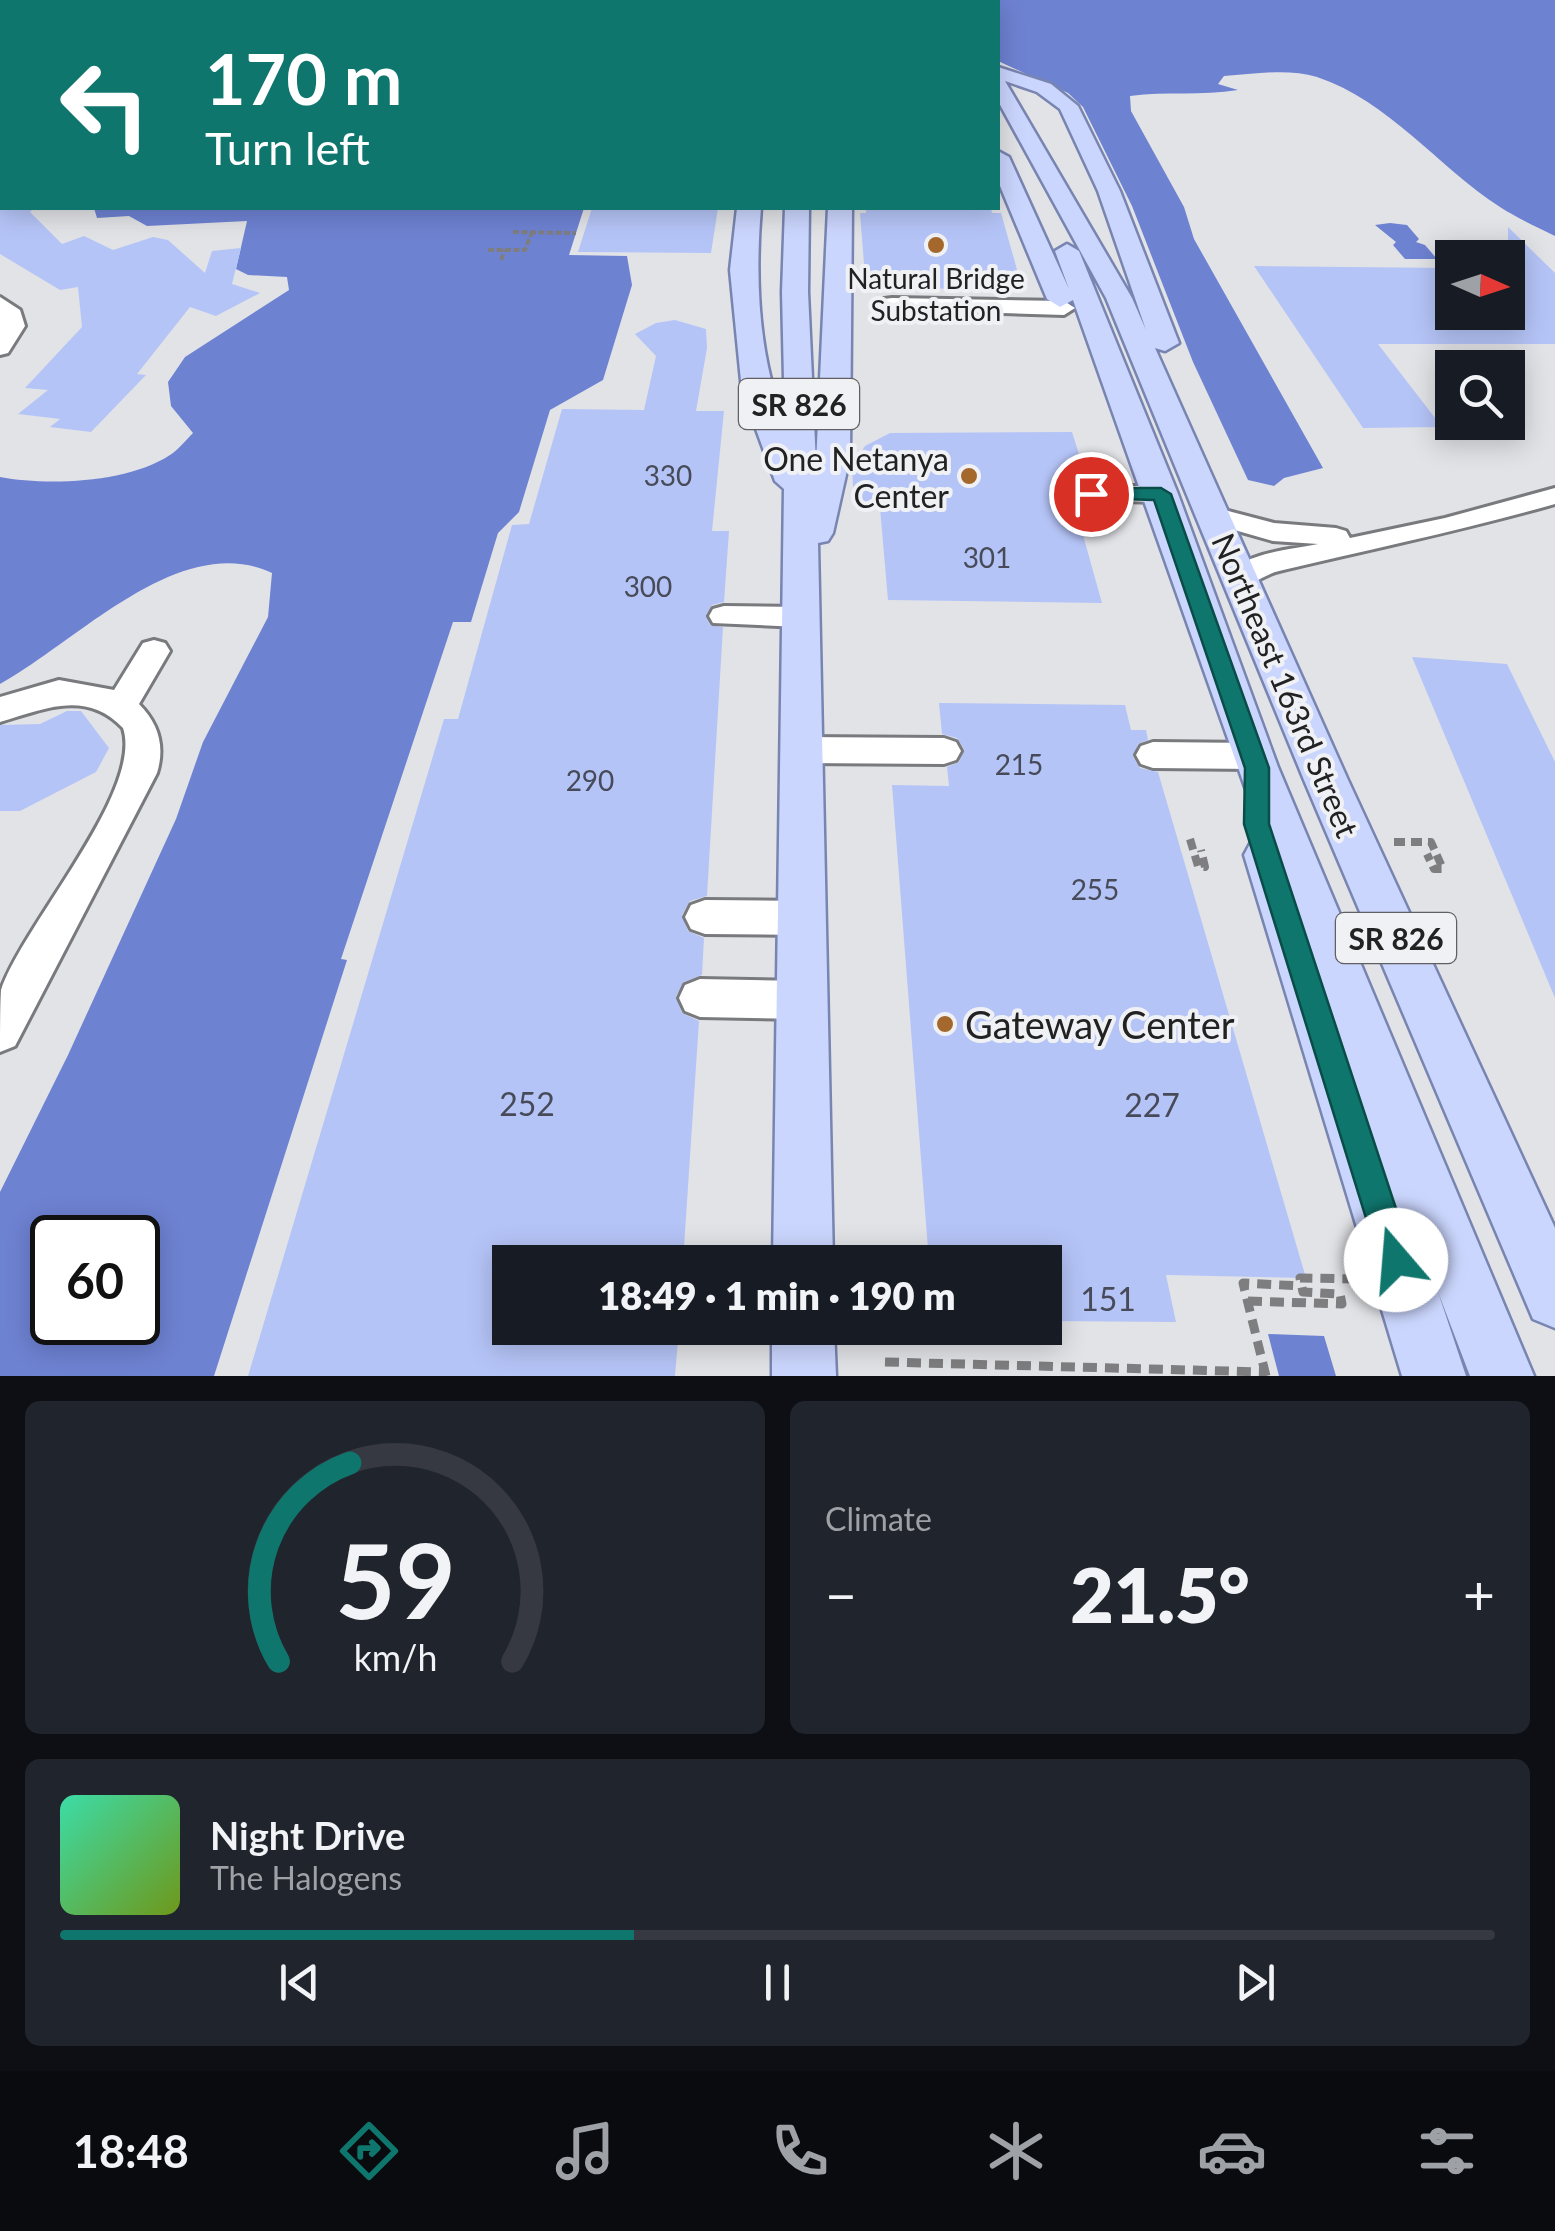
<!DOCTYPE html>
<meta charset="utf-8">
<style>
body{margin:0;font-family:Lato,sans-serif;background:#20242c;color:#f1f3f6;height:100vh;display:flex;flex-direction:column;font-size:38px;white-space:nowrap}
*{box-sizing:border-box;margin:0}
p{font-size:32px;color:#9ea1a6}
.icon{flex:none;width:55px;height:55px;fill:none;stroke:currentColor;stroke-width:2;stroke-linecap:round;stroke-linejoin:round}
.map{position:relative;height:1376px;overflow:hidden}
.panel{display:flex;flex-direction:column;gap:25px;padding:25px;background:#0d0f14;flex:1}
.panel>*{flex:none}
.hud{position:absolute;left:0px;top:0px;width:1000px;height:210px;box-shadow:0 5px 25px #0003;background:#0f766e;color:#fff;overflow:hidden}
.needle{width:65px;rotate:93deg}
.controls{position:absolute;left:1435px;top:240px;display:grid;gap:20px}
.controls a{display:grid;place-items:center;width:90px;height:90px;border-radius:0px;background:#171b24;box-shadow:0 5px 25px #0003;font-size:50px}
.speed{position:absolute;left:30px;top:1215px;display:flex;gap:20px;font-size:50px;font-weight:700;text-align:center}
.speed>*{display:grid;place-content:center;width:130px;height:130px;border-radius:50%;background:#171b24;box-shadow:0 5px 25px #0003;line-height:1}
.speed .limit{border:5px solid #111;border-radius:15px;background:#fff;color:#111}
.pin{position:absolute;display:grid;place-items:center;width:85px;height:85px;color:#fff;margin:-42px;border:5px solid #fff;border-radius:50%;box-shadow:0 2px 10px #0007}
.me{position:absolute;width:110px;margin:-55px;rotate:342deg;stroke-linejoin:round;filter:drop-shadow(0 0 8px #0008)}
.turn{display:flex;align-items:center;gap:35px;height:210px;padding:0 40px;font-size:45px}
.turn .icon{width:130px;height:130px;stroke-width:2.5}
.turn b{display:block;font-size:70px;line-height:85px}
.big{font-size:75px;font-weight:800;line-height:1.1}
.panel .widget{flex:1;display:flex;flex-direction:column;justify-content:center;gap:15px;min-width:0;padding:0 35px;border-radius:15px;background:#20242c}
.panel .dial{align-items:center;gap:0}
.dial svg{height:260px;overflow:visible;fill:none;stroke:#363941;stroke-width:7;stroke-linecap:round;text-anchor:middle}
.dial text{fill:#f1f3f6;stroke:none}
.song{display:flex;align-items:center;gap:30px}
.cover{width:120px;height:120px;border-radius:15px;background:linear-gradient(135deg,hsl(160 70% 55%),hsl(80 70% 35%))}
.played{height:10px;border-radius:5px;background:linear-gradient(90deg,#0f766e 40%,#363941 40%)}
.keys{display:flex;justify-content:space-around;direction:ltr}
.heat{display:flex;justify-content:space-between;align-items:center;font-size:55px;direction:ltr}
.panel .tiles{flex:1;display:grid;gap:25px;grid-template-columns:1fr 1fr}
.widget:last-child{grid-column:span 2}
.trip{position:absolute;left:492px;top:1245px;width:570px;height:100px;border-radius:0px;background:#171b24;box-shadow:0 5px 25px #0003;font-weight:800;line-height:100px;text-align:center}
.tabs{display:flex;height:160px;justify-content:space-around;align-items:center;background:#090b0e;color:#9ea1a6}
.tabs .icon{width:70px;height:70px}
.tabs .active{color:#0f766e}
.tabs b{font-size:45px;color:#f1f3f6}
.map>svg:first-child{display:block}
</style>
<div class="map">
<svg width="1555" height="1376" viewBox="0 0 1555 1376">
<rect width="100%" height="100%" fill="#e2e3e7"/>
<path fill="#6e82d2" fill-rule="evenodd" d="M0,0H1555V236C1537,227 1517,218 1500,207C1438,167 1389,101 1317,77C1288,68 1254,74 1224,76L1218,84L1238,90C1201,96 1167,91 1130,96L1131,111L1184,207L1194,239L1323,468L1284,478L1274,486L1248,480L1193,362L1132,206L1083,107L1068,93L998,61V2H2L0,12Z
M94,208H584L569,255L627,256L632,285L603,380L550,410L519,512L498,533L471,622H453L341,959L347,960L214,1376H0V1192L68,1055L176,819L203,742L268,617L272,573C180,530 77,642 0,684V477C47,486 128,483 170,455C178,450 186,440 193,433L171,406L168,382L185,357L289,290L287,277L248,275L236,269L247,221L147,226L129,216L97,218ZM52,1238H138V1322H52Z
M1390,223L1407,225L1419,239L1416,242L1425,245L1437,259H1405L1393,245L1396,242L1375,225Z
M1268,1334L1324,1336L1336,1376H1279Z"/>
<path fill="#b5c4f7" d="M0,168L2,208H34L30,212L62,244L84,236L113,250L153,237L168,240L205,273L212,251L241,248L232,284L260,293L216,316L190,307L137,374L146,375L91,432L50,427L60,419L18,414L48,390L25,388L82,327L78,287L60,290L0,254Z
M592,208H718L711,253L578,252Z
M866,208H991L992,213H1001L1022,287H1000V290L871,287V277H865L860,213H866Z
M1508,227L1555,273V344H1378L1442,427L1363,428L1254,266L1452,268V312H1508Z
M675,320L706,329L707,348L696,411H724L712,531H729L724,602L712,605L706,614L710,625L723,627L707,896L690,901L682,915L688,931L704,938L702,975L684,982L676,996L682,1013L699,1021L683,1262H510V1328H679L675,1376H248L444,719H458L512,525L529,524L562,409L644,410L656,356L635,334L656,323Z
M1072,432L1088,483L1078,486L1075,496L1081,504H1094L1096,510H1076L1102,603L888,600L880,508L854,507L852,466L865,446L890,433Z
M1412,657L1507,664L1555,762V998Z
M939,703L1125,705L1131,730H1146L1148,740L1138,744L1133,757L1140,768L1158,772L1306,1278L1166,1275L1176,1322L1045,1321V1262H929L892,785L949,786L947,767L959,762L964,749L957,738L942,734Z
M67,711H81L109,748L96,772L20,811H0V725L40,724Z"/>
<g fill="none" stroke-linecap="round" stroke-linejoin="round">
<g stroke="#797a7e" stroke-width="6">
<path id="minor" d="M0,297L20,310L25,326L8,353L0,355Z
M892,298L1064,301L1075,308L1064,315L884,309L881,304L884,299Z
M1091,486H1161L1174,494L1161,502L1081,500L1078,494L1081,488Z
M1555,488V504C1464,530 1372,549 1279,571C1261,575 1250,590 1230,585L1225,578C1243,552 1290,550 1318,544L1273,541L1203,521L1199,515L1213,507L1274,523L1336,528L1346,531L1350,538L1445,518Z
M724,606L800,607L811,610L815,617L811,624L800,627L713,623L709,616L713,609Z
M154,640L165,643L170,651L139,704C159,724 165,747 157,773L15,1046L0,1052C0,1034 0,1007 1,990C23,925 144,791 123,728C86,689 44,709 0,722V697L59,680L114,690L143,643Z
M801,737L944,738L956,742L961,751L956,760L944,764L801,763L789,759L784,750L789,741Z
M1153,742L1254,743L1266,747L1271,756L1266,765L1254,769L1153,768L1141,764L1136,755L1141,746Z
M705,900L802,901L816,906L822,918L816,930L802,935L705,934L691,929L685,917L691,905Z
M700,979L802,981L817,987L823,1000L817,1013L802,1019L700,1017L685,1011L679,998L685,985Z"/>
</g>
<g stroke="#7985b1" stroke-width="5">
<path id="major" d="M832,0H848V2H832Z
M944,0H961L962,2H946Z
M998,67L1051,84L1078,106L1120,191L1179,343L1165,351L1155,348L1348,780L1555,1228V1328L1533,1319L1304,780L1106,298L998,101V79L1001,80L998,79ZM1005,81L1037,92L1060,109L1098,191L1146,330L1132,298Z
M998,151L1009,157L1069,289L1055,251L1067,244L1079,251L1178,494L1278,767L1534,1376H1470L1438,1292L1466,1376H1402L1244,855L1251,842L1263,838L1073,300L1060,307L1047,299L998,181Z
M737,208H761C755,279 758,356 785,423L782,292L785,208H809L808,292L816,464L828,208H852L850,457L833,533L828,541L818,543L833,1262H773L784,489L775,481L742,391L730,270Z
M772,1328H834L836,1376H772Z"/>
</g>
<path stroke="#7e7e81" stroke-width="4" stroke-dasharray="6 2.5" stroke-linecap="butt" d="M513,232L576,233
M488,250H525L532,232
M501,260L505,250"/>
<path stroke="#7e7e81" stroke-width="8" stroke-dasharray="11 6" stroke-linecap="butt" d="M1190,839L1198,866L1205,867L1201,850
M1394,842H1431L1443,869H1434L1427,854"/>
<path stroke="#7e7e81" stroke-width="9" stroke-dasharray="14 8" stroke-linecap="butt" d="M1248,1301L1342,1304L1340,1294L1303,1292L1300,1278L1356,1279
M885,1362L1265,1372
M1266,1376L1243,1283L1301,1286"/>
<use href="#minor" fill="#fff" fill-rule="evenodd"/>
<use href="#major" fill="#cbd6fe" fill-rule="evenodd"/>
</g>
<path fill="#0f766e" stroke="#0a4d48" stroke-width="2.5" d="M1091,488H1161L1171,494L1269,768V824L1413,1260L1408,1272L1396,1277L1384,1272L1379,1260L1244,824L1245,768L1154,500L1085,498V490Z"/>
<g fill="#a5682c" stroke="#eff1f5" stroke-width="4">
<circle cx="936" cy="245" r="10"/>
<circle cx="969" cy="476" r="10"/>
<circle cx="945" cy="1024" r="10"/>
</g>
<g text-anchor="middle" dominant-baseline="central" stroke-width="8" stroke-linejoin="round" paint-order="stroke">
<g font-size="28" fill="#222223" stroke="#eff1f5">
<text x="936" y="278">Natural Bridge<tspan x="936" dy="32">Substation</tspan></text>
</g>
<g font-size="28" fill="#474a58">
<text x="668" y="475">330</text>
<text x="987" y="557">301</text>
<text x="648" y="586">300</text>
<text x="1019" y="764">215</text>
<text x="590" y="780">290</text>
<text x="1095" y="889">255</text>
</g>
<g fill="#eff1f5" stroke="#606062" stroke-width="2.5">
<rect x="739" y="379" width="120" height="50" rx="8"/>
<rect x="1336" y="913" width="120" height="50" rx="8"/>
</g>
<g font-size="30" font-weight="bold" fill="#222223">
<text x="799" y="404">SR 826</text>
<text x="1396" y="938">SR 826</text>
</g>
<g font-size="32" fill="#222223" stroke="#eff1f5" text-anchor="end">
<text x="949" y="458">One Netanya<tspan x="949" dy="37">Center</tspan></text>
</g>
<g font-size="32" fill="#222223" stroke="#eff1f5">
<text transform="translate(1286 685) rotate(67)">Northeast 163rd Street</text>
</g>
<g font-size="32" fill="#474a58">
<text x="527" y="1103">252</text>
<text x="1152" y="1104">227</text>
<text x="1108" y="1298">151</text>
</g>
<g font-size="38" fill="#222223" stroke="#eff1f5" text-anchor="start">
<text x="965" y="1024">Gateway Center</text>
</g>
</g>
</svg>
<div class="controls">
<a><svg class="needle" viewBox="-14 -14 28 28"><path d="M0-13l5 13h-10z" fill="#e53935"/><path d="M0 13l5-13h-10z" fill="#9ea1a6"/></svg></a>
<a><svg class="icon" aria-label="search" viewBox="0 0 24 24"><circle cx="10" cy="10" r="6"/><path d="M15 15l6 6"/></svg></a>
</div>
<div class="speed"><div class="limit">60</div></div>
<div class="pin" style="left:1091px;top:494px;background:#d93025"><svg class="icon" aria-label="arrive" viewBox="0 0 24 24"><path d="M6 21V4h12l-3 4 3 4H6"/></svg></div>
<svg class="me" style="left:1396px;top:1260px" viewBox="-20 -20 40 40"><circle r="19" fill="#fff"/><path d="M0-13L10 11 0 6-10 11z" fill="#0f766e"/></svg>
<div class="trip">18:49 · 1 min · 190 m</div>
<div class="hud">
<div class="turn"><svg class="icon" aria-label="left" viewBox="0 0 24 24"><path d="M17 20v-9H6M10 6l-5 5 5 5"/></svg><div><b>170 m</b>Turn left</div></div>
</div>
</div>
<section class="panel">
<div class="tiles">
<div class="widget dial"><svg viewBox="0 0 100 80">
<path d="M14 69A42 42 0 1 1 86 69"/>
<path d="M14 69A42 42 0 0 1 36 8" stroke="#0f766e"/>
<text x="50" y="56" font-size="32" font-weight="700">59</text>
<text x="50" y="72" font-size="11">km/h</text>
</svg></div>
<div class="widget"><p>Climate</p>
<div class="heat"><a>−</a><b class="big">21.5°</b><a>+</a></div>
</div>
<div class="widget">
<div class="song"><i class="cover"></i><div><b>Night Drive</b><p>The Halogens</p></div></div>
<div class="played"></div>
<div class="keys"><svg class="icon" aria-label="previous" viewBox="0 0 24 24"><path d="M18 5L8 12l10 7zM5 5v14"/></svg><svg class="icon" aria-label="pause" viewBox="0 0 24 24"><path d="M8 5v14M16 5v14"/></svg><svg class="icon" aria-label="next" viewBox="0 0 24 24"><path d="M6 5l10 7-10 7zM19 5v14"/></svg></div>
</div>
</div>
</section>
<nav class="tabs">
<b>18:48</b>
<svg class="icon active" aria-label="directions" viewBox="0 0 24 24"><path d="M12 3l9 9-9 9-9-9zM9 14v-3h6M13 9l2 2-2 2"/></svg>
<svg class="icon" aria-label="music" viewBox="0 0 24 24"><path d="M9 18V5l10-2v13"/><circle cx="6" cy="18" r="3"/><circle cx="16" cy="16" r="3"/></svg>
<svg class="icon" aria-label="phone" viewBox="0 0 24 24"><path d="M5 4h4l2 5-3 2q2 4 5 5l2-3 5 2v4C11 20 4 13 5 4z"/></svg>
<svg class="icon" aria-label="climate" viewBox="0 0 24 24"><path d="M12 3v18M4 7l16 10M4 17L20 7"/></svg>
<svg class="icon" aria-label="car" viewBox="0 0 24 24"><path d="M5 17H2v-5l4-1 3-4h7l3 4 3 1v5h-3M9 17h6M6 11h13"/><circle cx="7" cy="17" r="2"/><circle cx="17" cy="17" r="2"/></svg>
<svg class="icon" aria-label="filters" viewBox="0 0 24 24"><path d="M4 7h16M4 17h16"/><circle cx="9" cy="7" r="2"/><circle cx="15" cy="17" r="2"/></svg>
</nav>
